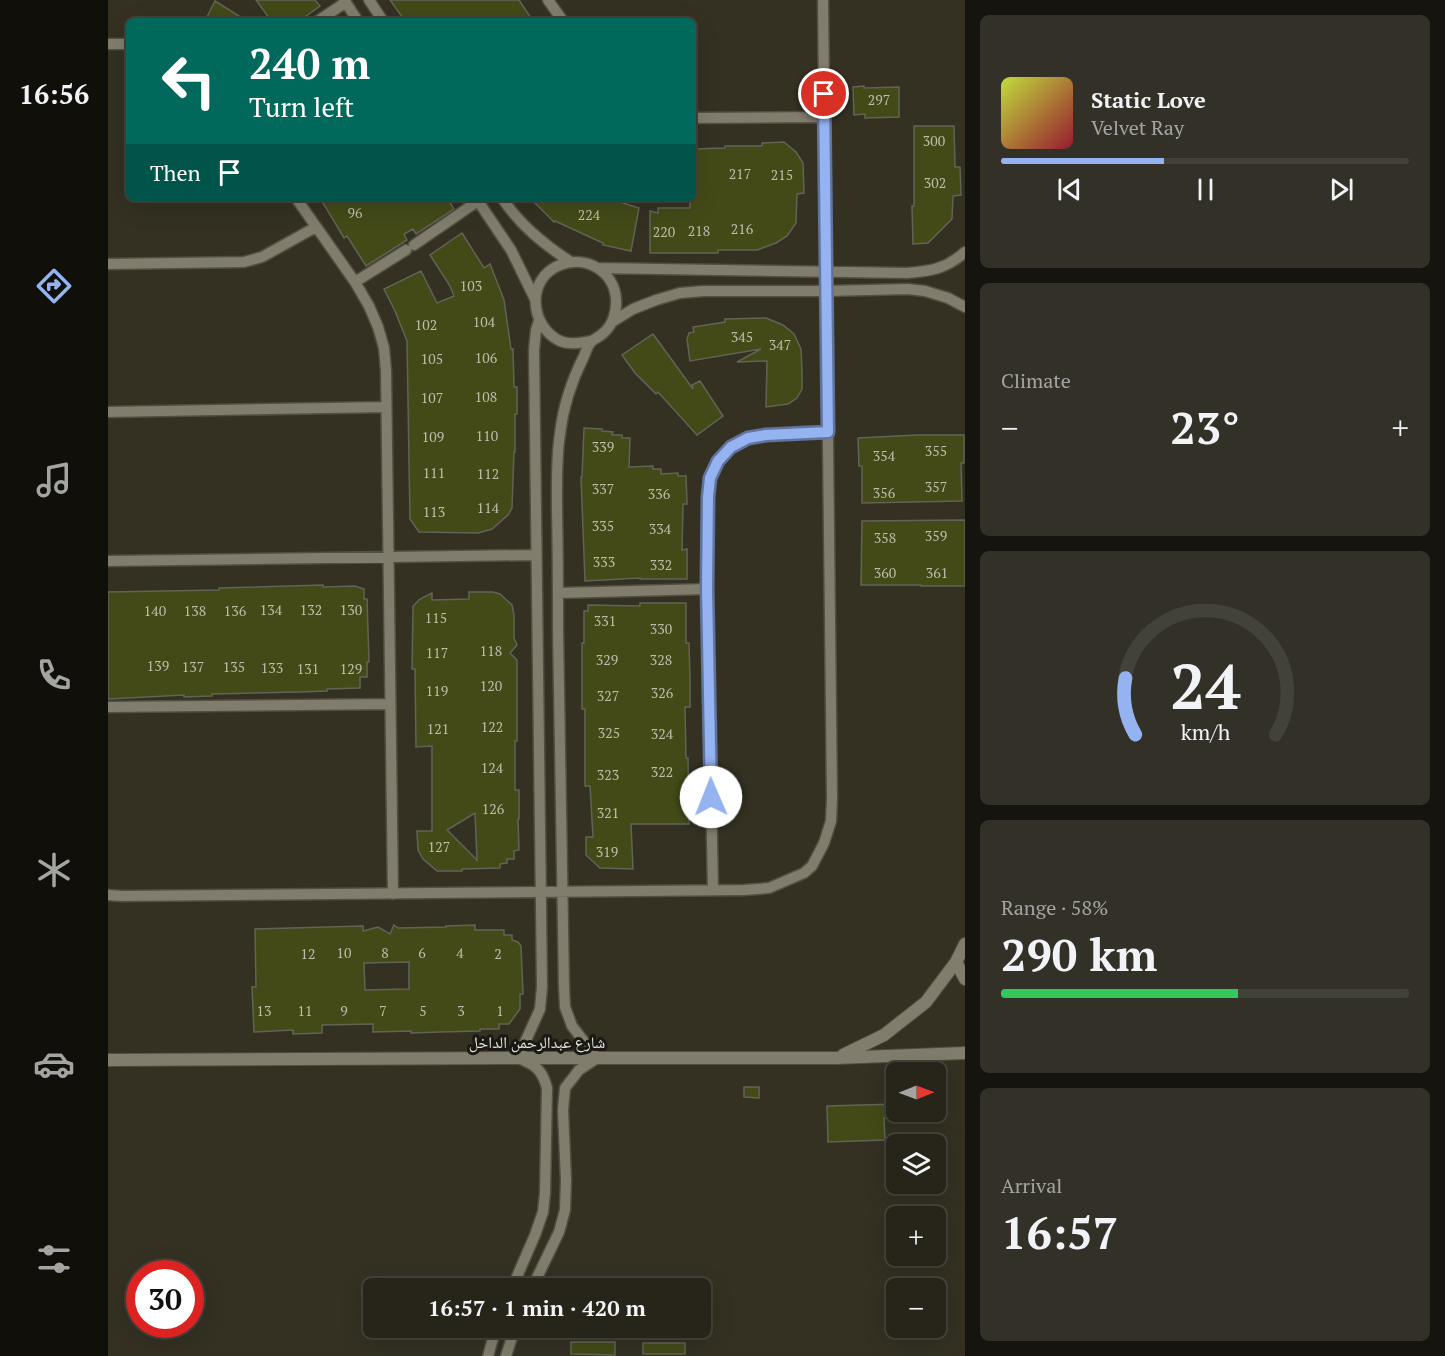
<!DOCTYPE html>
<meta charset="utf-8">
<style>
body{margin:0;font-family:"PT Serif","Noto Naskh Arabic",serif;background:#333127;color:#f1f3f6;height:100vh;display:flex;flex-direction:column;font-size:22px;white-space:nowrap}
*{box-sizing:border-box;margin:0}
p{font-size:20px;color:#a4a5a2}
.icon{flex:none;width:33px;height:33px;fill:none;stroke:currentColor;stroke-width:2;stroke-linecap:round;stroke-linejoin:round}
.map{position:relative;flex:1;overflow:hidden}
.sheet{display:flex;flex-direction:column;gap:15px;padding:15px;background:#15140e;width:480px}
.sheet>*{flex:none}
.hud{position:absolute;left:18px;top:18px;width:570px;height:183px;border-radius:9px;box-shadow:0 6px 24px #0002,0 0 0 2px #434239;background:#00695c;color:#fff;overflow:hidden}
.needle{width:39px;rotate:89deg}
.controls{position:absolute;left:778px;top:1062px;display:grid;gap:12px}
.controls a{display:grid;place-items:center;width:60px;height:60px;border-radius:9px;background:#27251a;box-shadow:0 6px 24px #0002,0 0 0 2px #434239;font-size:30px}
.speed{position:absolute;left:18px;top:1260px;display:flex;gap:12px;font-size:30px;font-weight:700;text-align:center}
.speed>*{display:grid;place-content:center;width:78px;height:78px;border-radius:50%;background:#27251a;box-shadow:0 6px 24px #0002,0 0 0 2px #434239;line-height:1}
.speed .limit{border:9px solid #d22;background:#fff;color:#111}
.pin{position:absolute;display:grid;place-items:center;width:51px;height:51px;color:#fff;margin:-26px;border:3px solid #fff;border-radius:50%;box-shadow:0 2px 6px #0007}
.me{position:absolute;width:66px;margin:-33px;rotate:359deg;stroke-linejoin:round;filter:drop-shadow(0 0 4px #0008)}
.turn{display:flex;align-items:center;gap:21px;height:126px;padding:0 24px;font-size:27px}
.turn .icon{width:78px;height:78px;stroke-width:2.5}
.turn b{display:block;font-size:42px;line-height:51px}
.then{display:flex;align-items:center;height:57px;padding:0 24px;background:#0003;gap:12px;font-size:22px}
.big{font-size:45px;font-weight:600;line-height:1.1}
.sheet .tile{flex:1;display:flex;flex-direction:column;justify-content:center;gap:9px;min-width:0;padding:0 21px;border-radius:9px;background:#333127}
.sheet .dial{align-items:center;gap:0}
.dial svg{height:156px;overflow:visible;fill:none;stroke:#434239;stroke-width:7;stroke-linecap:round;text-anchor:middle}
.dial text{fill:#f1f3f6;stroke:none}
.song{display:flex;align-items:center;gap:18px}
.cover{width:72px;height:72px;border-radius:9px;background:linear-gradient(135deg,hsl(70 70% 55%),hsl(350 70% 35%))}
.played{height:6px;border-radius:3px;background:linear-gradient(90deg,#95b2f1 40%,#434239 40%)}
.keys{display:flex;justify-content:space-around;direction:ltr}
.heat{display:flex;justify-content:space-between;align-items:center;font-size:33px;direction:ltr}
.charge{height:9px;border-radius:4px;background:linear-gradient(90deg,#34c759 58%,#434239 0)}
.trip{position:absolute;left:255px;top:1278px;width:348px;height:60px;border-radius:9px;background:#27251a;box-shadow:0 6px 24px #0002,0 0 0 2px #434239;font-weight:600;line-height:60px;text-align:center}
main{display:flex;flex:1;min-height:0}
.dock{display:flex;flex-direction:column;width:108px;justify-content:space-around;align-items:center;background:#100f0a;color:#a4a5a2}
.dock .icon{width:42px;height:42px}
.dock .selected{color:#95b2f1}
.dock b{font-size:27px;color:#f1f3f6}
.map>svg:first-child{display:block}
</style>
<main>
<nav class="dock">
<b>16:56</b>
<svg class="icon selected" aria-label="directions" viewBox="0 0 24 24"><path d="M12 3l9 9-9 9-9-9zM9 14v-3h6M13 9l2 2-2 2"/></svg>
<svg class="icon" aria-label="music" viewBox="0 0 24 24"><path d="M9 18V5l10-2v13"/><circle cx="6" cy="18" r="3"/><circle cx="16" cy="16" r="3"/></svg>
<svg class="icon" aria-label="phone" viewBox="0 0 24 24"><path d="M5 4h4l2 5-3 2q2 4 5 5l2-3 5 2v4C11 20 4 13 5 4z"/></svg>
<svg class="icon" aria-label="climate" viewBox="0 0 24 24"><path d="M12 3v18M4 7l16 10M4 17L20 7"/></svg>
<svg class="icon" aria-label="car" viewBox="0 0 24 24"><path d="M5 17H2v-5l4-1 3-4h7l3 4 3 1v5h-3M9 17h6M6 11h13"/><circle cx="7" cy="17" r="2"/><circle cx="17" cy="17" r="2"/></svg>
<svg class="icon" aria-label="filters" viewBox="0 0 24 24"><path d="M4 7h16M4 17h16"/><circle cx="9" cy="7" r="2"/><circle cx="15" cy="17" r="2"/></svg>
</nav>
<div class="map">
<svg width="857" height="1356" viewBox="0 0 857 1356">
<rect width="100%" height="100%" fill="#343123"/>
<path fill="#434a18" stroke="#616455" stroke-width="1.5" fill-rule="evenodd" d="M148,0H207L212,6L191,21H165L161,18Z
M282,0H411L425,21H297Z
M107,1L139,21H97Z
M756,86V88L791,87V117L757,118V114L746,115L745,87Z
M806,126H846L847,167H852L853,195L845,196L844,219L820,243L805,244L804,206H806Z
M676,142L688,152L695,163L696,193L689,194L688,223L679,236L668,243L649,250H610V253H542V211L550,213V208H582V198H585V149L617,148V146H654V143Z
M212,198H339L346,209L308,234L305,229L296,234L299,240L258,266L239,236L236,238Z
M422,198H499L531,208L523,251L495,245V243L447,221L446,222Z
M354,233L376,268L382,264L396,300L403,349H405L406,387H409V414H407V452H406L404,508L400,515L384,529L370,533L311,532L302,519L299,341L287,311L276,289L313,271L329,303L346,296L342,286L322,255Z
M658,318L675,325L686,334L693,349L694,372V389L689,398L680,404L658,407L659,361L629,362L653,349L582,361L579,339L581,333L586,332L585,327L617,322V319Z
M545,334L585,389L584,385L592,381L615,416L589,435L550,392L548,394L527,373L514,355Z
M476,428L494,429V431L505,432L504,435H514V438H522L521,467L545,466V469H553V474L570,473V476H578L579,504H575L574,550L579,549V579H532V578L477,581L473,477H474Z
M809,435H856V463H853L854,501L754,503V466H751L750,438Z
M857,520V586H813V585H753L754,521Z
M215,585V587L247,586L256,589V599H259L261,662H259V677H252V688L219,689V691L190,692L104,694V696L76,697V695L0,699V592L111,590V588Z
M361,592H385L392,594L404,605L406,615V638L409,645L402,653L409,660V741H407V790H411V819H410L411,850L406,851V859H399V863L392,864V868L354,869V871H329L315,859L310,850L309,831H324V746L308,747L307,669H304L305,606L312,599L324,593V600L361,599ZM367,813L369,860L339,830Z
M532,603H578V643H581L582,679V707H577L578,758H580L581,824H523L525,869L492,868L478,855V837H485L482,786H477V709H474V643H476V611H480V605L532,606Z
M286,925L290,928L338,927V926L367,925V930H396V935H404V940L410,942L413,946L415,994H412V1009L401,1024H391V1029H372V1031L332,1032L303,1033V1031L265,1032V1024L214,1025V1033L185,1034V1030L146,1032L144,987H148L147,929L255,926V931L270,927L282,934ZM301,962V989L257,990L256,963Z
M636,1087H651V1098L636,1097Z
M789,1104V1118H776L777,1140L720,1142L719,1106Z
M463,1342H507V1355L463,1354Z
M535,1343H577V1354H535Z"/>
<g fill="none" stroke-linecap="round" stroke-linejoin="round">
<g stroke="#514e42" stroke-width="13">
<path id="minor" d="M236,0L250,21
M261,0L275,21
M440,0L455,21
M210,21L238,2
M0,44H21
M585,118L716,117
M188,198L247,282L261,306L270,327L276,348L278,371L285,894
M368,198L403,250L427,299
M394,198C412,225 435,244 463,262
M306,245L370,201
M0,264L136,262L154,257L208,227
M490,268L799,273C823,271 838,269 857,252
M247,282L298,250
M504,322L525,309L548,300L572,293L596,291H718L800,289L817,291L840,298L857,307
M0,412L278,407
M0,561L428,555
M450,593L599,589
M0,707L282,704
M605,890L599,589L600,497L601,478L610,461L623,447L640,438L658,435L720,432
M0,895L13,896L636,890L661,888L696,873L704,866L716,843L723,821L724,798L715,0
M404,1288L427,1235L435,1212L437,1193L439,1088C434,1069 427,1065 410,1058L432,1009L434,987L426,350L428,330L431,321
M424,1288L451,1232L457,1210L458,1180L455,1110L457,1088L471,1070L489,1058L464,1026L457,1007L456,986C454,867 452,748 450,630C450,590 450,551 449,511C449,485 448,459 452,434C455,407 464,380 476,356C478,352 479,347 482,343C484,340 489,338 493,335C504,327 509,313 508,299C506,271 478,255 452,265C418,278 421,326 452,341C462,345 472,343 483,341
M380,1356L388,1328
M398,1356L407,1328"/>
</g>
<g stroke="#514e42" stroke-width="14">
<path id="tertiary" d="M848,962L857,979
M735,1055L776,1035L818,1002L848,962L857,944
M0,1060L410,1058H728L857,1053"/>
</g>
<use href="#minor" stroke="#807d6d" stroke-width="10"/>
<use href="#tertiary" stroke="#807d6d" stroke-width="12"/>
</g>
<g fill="none" stroke-linecap="round" stroke-linejoin="round">
<g stroke="#61749d" stroke-width="15">
<path id="route" d="M603,797L599,588L600,497L602,478L610,461L623,447L640,438L658,435L720,432L716,94"/>
</g>
<use href="#route" stroke="#95b2f1" stroke-width="10"/>
</g>
<g text-anchor="middle" dominant-baseline="central" stroke-width="6" stroke-linejoin="round" paint-order="stroke">
<g font-size="14" fill="#bebeab">
<text x="771" y="99">297</text>
<text x="826" y="140">300</text>
<text x="632" y="173">217</text>
<text x="674" y="174">215</text>
<text x="827" y="182">302</text>
<text x="247" y="212">96</text>
<text x="481" y="214">224</text>
<text x="634" y="228">216</text>
<text x="591" y="230">218</text>
<text x="556" y="231">220</text>
<text x="363" y="285">103</text>
<text x="376" y="321">104</text>
<text x="318" y="324">102</text>
<text x="634" y="336">345</text>
<text x="672" y="344">347</text>
<text x="378" y="357">106</text>
<text x="324" y="358">105</text>
<text x="378" y="396">108</text>
<text x="324" y="397">107</text>
<text x="379" y="435">110</text>
<text x="325" y="436">109</text>
<text x="495" y="446">339</text>
<text x="828" y="450">355</text>
<text x="776" y="455">354</text>
<text x="326" y="472">111</text>
<text x="380" y="473">112</text>
<text x="828" y="486">357</text>
<text x="495" y="488">337</text>
<text x="776" y="492">356</text>
<text x="551" y="493">336</text>
<text x="380" y="507">114</text>
<text x="326" y="511">113</text>
<text x="495" y="525">335</text>
<text x="552" y="528">334</text>
<text x="828" y="535">359</text>
<text x="777" y="537">358</text>
<text x="496" y="561">333</text>
<text x="553" y="564">332</text>
<text x="777" y="572">360</text>
<text x="829" y="572">361</text>
<text x="163" y="609">134</text>
<text x="203" y="609">132</text>
<text x="243" y="609">130</text>
<text x="47" y="610">140</text>
<text x="87" y="610">138</text>
<text x="127" y="610">136</text>
<text x="328" y="617">115</text>
<text x="497" y="620">331</text>
<text x="553" y="628">330</text>
<text x="383" y="650">118</text>
<text x="329" y="652">117</text>
<text x="499" y="659">329</text>
<text x="553" y="659">328</text>
<text x="50" y="665">139</text>
<text x="85" y="666">137</text>
<text x="126" y="666">135</text>
<text x="164" y="667">133</text>
<text x="200" y="668">131</text>
<text x="243" y="668">129</text>
<text x="383" y="685">120</text>
<text x="329" y="690">119</text>
<text x="554" y="692">326</text>
<text x="500" y="695">327</text>
<text x="384" y="726">122</text>
<text x="330" y="728">121</text>
<text x="501" y="732">325</text>
<text x="554" y="733">324</text>
<text x="384" y="767">124</text>
<text x="554" y="771">322</text>
<text x="500" y="774">323</text>
<text x="385" y="808">126</text>
<text x="500" y="812">321</text>
<text x="331" y="846">127</text>
<text x="499" y="851">319</text>
<text x="236" y="952">10</text>
<text x="277" y="952">8</text>
<text x="314" y="952">6</text>
<text x="352" y="952">4</text>
<text x="200" y="953">12</text>
<text x="390" y="953">2</text>
<text x="156" y="1010">13</text>
<text x="197" y="1010">11</text>
<text x="236" y="1010">9</text>
<text x="275" y="1010">7</text>
<text x="315" y="1010">5</text>
<text x="353" y="1010">3</text>
<text x="392" y="1010">1</text>
</g>
<g font-size="16" fill="#e7e5dc" stroke="#1a1913">
<text x="429" y="1042">شارع عبدالرحمن الداخل</text>
</g>
</g>
</svg>
<div class="controls">
<a><svg class="needle" viewBox="-14 -14 28 28"><path d="M0-13l5 13h-10z" fill="#e53935"/><path d="M0 13l5-13h-10z" fill="#a4a5a2"/></svg></a>
<a><svg class="icon" aria-label="layers" viewBox="0 0 24 24"><path d="M12 4l9 5-9 5-9-5zM3 14l9 5 9-5"/></svg></a>
<a>+</a>
<a>−</a>
</div>
<div class="speed"><div class="limit">30</div></div>
<div class="pin" style="left:716px;top:94px;background:#d93025"><svg class="icon" aria-label="arrive" viewBox="0 0 24 24"><path d="M6 21V4h12l-3 4 3 4H6"/></svg></div>
<svg class="me" style="left:603px;top:797px" viewBox="-20 -20 40 40"><circle r="19" fill="#fff"/><path d="M0-13L10 11 0 6-10 11z" fill="#95b2f1"/></svg>
<div class="trip">16:57 · 1 min · 420 m</div>
<div class="hud">
<div class="turn"><svg class="icon" aria-label="left" viewBox="0 0 24 24"><path d="M17 20v-9H6M10 6l-5 5 5 5"/></svg><div><b>240 m</b>Turn left</div></div>
<div class="then">Then<svg class="icon" aria-label="arrive" viewBox="0 0 24 24"><path d="M6 21V4h12l-3 4 3 4H6"/></svg></div>
</div>
</div>
<section class="sheet">
<div class="tile">
<div class="song"><i class="cover"></i><div><b>Static Love</b><p>Velvet Ray</p></div></div>
<div class="played"></div>
<div class="keys"><svg class="icon" aria-label="previous" viewBox="0 0 24 24"><path d="M18 5L8 12l10 7zM5 5v14"/></svg><svg class="icon" aria-label="pause" viewBox="0 0 24 24"><path d="M8 5v14M16 5v14"/></svg><svg class="icon" aria-label="next" viewBox="0 0 24 24"><path d="M6 5l10 7-10 7zM19 5v14"/></svg></div>
</div>
<div class="tile"><p>Climate</p>
<div class="heat"><a>−</a><b class="big">23°</b><a>+</a></div>
</div>
<div class="tile dial"><svg viewBox="0 0 100 80">
<path d="M14 69A42 42 0 1 1 86 69"/>
<path d="M14 69A42 42 0 0 1 9 40" stroke="#95b2f1"/>
<text x="50" y="56" font-size="32" font-weight="700">24</text>
<text x="50" y="72" font-size="11">km/h</text>
</svg></div>
<div class="tile"><p>Range · 58%</p><b class="big">290 km</b><div class="charge"></div></div>
<div class="tile"><p>Arrival</p><b class="big">16:57</b></div>
</section>
</main>
